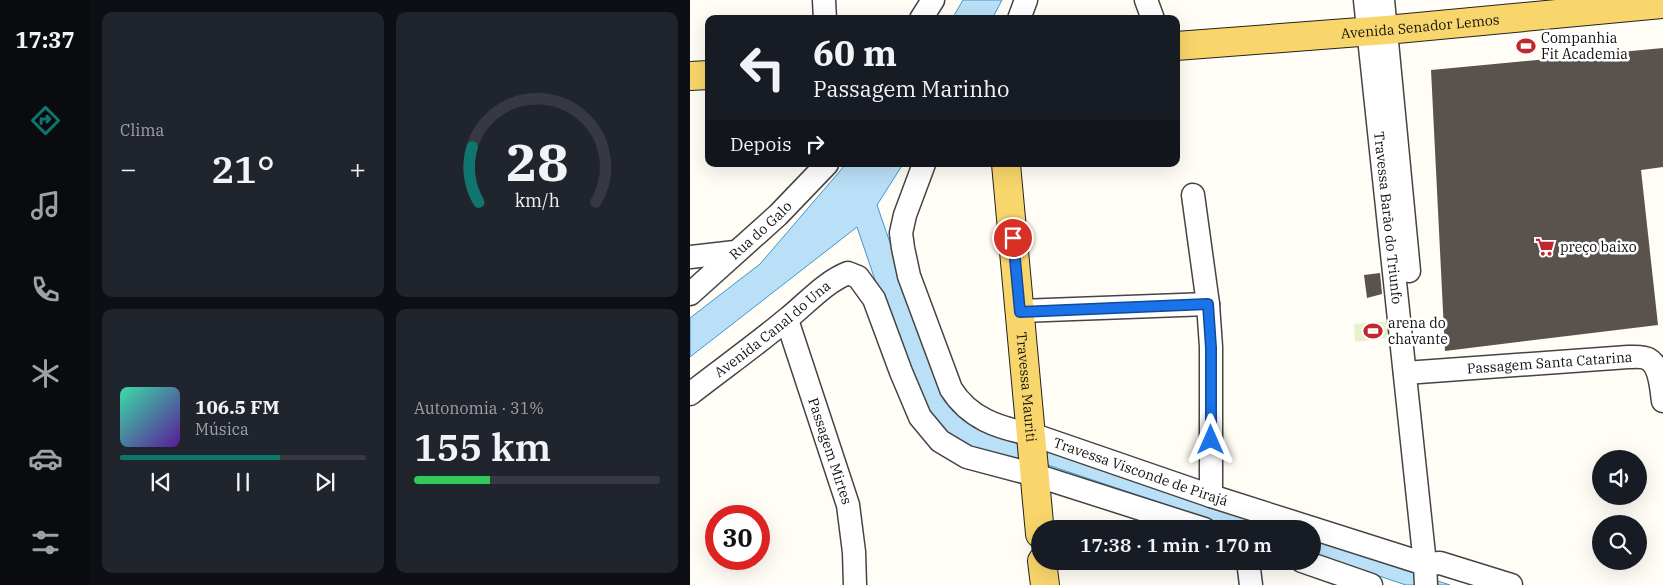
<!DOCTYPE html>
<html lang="pt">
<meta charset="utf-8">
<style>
body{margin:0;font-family:"IBM Plex Serif",serif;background:#20242c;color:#f1f3f6;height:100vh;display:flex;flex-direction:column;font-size:19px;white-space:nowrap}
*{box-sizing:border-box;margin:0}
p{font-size:16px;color:#9ea1a6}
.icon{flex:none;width:28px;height:28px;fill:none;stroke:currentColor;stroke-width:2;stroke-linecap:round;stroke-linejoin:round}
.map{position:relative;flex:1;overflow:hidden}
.sheet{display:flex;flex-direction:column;gap:12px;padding:12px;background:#0d0f14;width:600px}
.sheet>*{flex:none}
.banner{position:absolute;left:15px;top:15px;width:475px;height:152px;border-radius:10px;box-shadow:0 5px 20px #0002;background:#171b24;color:#f1f3f6;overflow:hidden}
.buttons{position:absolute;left:902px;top:450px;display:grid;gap:10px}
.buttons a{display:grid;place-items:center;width:55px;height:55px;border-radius:50%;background:#171b24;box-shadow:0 5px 20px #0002;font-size:25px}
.speed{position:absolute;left:15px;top:505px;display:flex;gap:10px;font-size:25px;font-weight:700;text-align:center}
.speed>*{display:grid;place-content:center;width:65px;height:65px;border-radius:50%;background:#171b24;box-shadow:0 5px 20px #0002;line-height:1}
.speed .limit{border:8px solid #d22;background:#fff;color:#111}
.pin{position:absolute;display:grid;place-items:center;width:42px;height:42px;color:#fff;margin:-21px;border:2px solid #fff;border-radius:50%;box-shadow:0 1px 5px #0007}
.me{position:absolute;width:55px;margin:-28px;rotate:0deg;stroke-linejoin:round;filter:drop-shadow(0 0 4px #0008)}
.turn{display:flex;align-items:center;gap:18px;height:105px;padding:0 25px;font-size:22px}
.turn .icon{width:65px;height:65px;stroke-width:2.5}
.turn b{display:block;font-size:35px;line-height:42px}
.then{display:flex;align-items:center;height:48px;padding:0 25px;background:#0003;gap:10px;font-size:19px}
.big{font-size:38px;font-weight:600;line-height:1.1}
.sheet .tile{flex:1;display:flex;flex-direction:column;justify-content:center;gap:8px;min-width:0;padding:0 18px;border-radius:10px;background:#20242c}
.sheet .dial{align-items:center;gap:0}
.dial svg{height:130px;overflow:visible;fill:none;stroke:#363941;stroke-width:7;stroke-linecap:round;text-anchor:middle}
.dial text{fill:#f1f3f6;stroke:none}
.song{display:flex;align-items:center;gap:15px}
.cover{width:60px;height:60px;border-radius:8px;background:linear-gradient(135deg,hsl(160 70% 55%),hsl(270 70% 35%))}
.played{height:5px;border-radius:2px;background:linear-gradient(90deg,#0f766e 65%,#363941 65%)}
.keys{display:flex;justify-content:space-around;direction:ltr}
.heat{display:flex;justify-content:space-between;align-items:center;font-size:28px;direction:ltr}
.charge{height:8px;border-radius:4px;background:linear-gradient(90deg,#34c759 31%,#363941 0)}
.sheet .tiles{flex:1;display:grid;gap:12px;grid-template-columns:repeat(2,1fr)}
.trip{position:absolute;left:341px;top:520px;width:290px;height:50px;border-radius:25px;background:#171b24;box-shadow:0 5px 20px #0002;font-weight:600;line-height:50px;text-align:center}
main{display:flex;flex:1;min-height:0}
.dock{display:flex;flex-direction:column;width:90px;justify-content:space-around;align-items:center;background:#090b0e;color:#9ea1a6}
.dock .icon{width:35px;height:35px}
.dock .active{color:#0f766e}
.dock b{font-size:22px;color:#f1f3f6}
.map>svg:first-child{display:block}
</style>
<main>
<nav class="dock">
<b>17:37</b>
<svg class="icon active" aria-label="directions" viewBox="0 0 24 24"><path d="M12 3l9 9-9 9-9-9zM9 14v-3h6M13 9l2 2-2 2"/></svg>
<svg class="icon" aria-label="music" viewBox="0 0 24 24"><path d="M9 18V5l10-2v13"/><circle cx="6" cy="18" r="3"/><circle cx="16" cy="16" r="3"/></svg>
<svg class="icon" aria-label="phone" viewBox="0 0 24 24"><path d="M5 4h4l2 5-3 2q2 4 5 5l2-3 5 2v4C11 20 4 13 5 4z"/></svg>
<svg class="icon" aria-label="climate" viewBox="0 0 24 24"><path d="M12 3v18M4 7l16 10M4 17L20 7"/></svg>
<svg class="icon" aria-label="car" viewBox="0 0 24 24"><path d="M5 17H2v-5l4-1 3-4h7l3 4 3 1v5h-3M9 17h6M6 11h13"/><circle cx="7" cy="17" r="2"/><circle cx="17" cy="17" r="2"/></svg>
<svg class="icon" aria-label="filters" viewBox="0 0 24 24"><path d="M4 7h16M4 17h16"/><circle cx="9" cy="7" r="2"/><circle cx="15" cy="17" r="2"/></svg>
</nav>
<section class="sheet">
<div class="tiles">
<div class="tile"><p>Clima</p>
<div class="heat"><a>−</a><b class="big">21°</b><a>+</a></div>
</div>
<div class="tile dial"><svg viewBox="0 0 100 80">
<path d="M14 69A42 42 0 1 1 86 69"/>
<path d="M14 69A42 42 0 0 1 10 35" stroke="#0f766e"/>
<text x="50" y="56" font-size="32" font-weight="700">28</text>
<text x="50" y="72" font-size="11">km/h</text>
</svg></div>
<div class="tile">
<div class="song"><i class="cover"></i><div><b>106.5 FM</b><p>Música</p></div></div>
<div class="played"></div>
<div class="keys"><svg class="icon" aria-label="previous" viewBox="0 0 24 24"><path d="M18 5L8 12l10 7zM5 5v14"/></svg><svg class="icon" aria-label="pause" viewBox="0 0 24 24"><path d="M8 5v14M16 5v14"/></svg><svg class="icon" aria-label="next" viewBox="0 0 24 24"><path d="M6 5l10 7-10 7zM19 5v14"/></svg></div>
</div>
<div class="tile"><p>Autonomia · 31%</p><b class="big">155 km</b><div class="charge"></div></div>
</div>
</section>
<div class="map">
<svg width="973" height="585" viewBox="0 0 973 585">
<rect width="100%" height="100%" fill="#fffdf5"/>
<path fill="#e6f2cf" d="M701,321L703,337L665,342L664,324Z"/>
<path fill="#b9e0f7" stroke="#3f96cf" d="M273,0H312L302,19H262Z
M156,164H213L187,205L219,298L258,402L591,529H549L343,460L304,456L268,442L242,422L199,321L167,227L0,357V318L70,264Z
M622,539L760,585H716L623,554Z"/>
<path fill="#5a524d" d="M973,48V167L951,170L968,325L755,351L741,70Z
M690,273L692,294L677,298L674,275Z"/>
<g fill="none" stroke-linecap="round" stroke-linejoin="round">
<g stroke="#444" stroke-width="25">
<g id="minor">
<path d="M134,0L135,19"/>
<path d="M456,0L463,19"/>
<path id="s1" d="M675,0L735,564L736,585"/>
<path d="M693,0L719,271"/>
<path d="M231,19L243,0"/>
<path d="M329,19L336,0"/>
<path id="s2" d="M234,164L215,215L211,233L213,248L219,276L261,389C279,418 308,428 341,434L521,496L735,564L750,563L821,585"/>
<path d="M503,195L518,304L521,347V496"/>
<path d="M0,257L45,252"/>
<path id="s3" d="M0,294L88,215L137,164"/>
<path d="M330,311L518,304"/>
<path id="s4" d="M97,320L158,505L164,552L165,585"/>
<path id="s5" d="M715,373L938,357C944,357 953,356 958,359C971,366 971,389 973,401"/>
<path id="s6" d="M0,394C32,369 66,345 97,319C116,304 135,282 158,273L168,277L184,299L211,372L230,417L250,441L277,457L345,475L514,529"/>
<path d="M558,561L561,585"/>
<path d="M612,561L681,585"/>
</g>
</g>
<g stroke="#222" stroke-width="30">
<g id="major">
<path id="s7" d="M486,46L696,30L973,4"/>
<path d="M0,76L19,75"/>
<path id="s8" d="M316,164L350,534"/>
<path d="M352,561L355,585"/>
</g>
</g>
<use href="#minor" stroke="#fff" stroke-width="22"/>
<use href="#major" stroke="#f9d66b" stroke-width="28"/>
</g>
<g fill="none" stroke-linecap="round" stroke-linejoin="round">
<g stroke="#114b97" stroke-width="12">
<path id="route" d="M323,238L330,312L518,304L521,348V440"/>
</g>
<use href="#route" stroke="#1a73e8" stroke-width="9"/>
</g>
<defs>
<g id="stadium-bare" transform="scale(1.5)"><path d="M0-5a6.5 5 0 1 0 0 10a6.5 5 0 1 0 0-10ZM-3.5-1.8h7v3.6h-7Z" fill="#c4262e" stroke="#fff" stroke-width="2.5" paint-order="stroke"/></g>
<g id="supermarket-bare" transform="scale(1.5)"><path d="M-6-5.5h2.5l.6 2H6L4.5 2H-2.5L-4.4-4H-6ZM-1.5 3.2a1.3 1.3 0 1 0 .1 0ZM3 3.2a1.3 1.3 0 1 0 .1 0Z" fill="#c4262e" stroke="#fff" stroke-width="2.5" paint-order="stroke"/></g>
</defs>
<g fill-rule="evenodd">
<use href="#stadium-bare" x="836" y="46"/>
<use href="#supermarket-bare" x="855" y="247"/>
<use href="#stadium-bare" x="683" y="331"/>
</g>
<g text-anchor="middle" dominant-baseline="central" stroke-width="5" stroke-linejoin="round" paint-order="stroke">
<g font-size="14" fill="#111" stroke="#fff">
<text stroke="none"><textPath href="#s7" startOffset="245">Avenida Senador Lemos</textPath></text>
<text stroke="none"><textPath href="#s1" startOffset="219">Travessa Barão do Triunfo</textPath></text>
<text stroke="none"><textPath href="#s3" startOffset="95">Rua do Galo</textPath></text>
<text stroke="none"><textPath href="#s6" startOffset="105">Avenida Canal do Una</textPath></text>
<text stroke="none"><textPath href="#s5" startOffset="145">Passagem Santa Catarina</textPath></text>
<text stroke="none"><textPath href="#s8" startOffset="224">Travessa Mauriti</textPath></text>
<text stroke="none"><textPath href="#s4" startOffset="138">Passagem Mirtes</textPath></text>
<text stroke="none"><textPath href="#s2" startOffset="448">Travessa Visconde de Pirajá</textPath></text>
</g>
<g font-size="14" fill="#111" stroke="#fff" text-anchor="start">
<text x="851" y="38">Companhia<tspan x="851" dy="16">Fit Academia</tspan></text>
<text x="870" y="247">preço baixo</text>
<text x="698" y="323">arena do<tspan x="698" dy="16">chavante</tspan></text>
</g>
</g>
</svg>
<div class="buttons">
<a><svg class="icon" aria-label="sound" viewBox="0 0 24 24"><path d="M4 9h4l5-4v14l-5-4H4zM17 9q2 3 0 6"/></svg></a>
<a><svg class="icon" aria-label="search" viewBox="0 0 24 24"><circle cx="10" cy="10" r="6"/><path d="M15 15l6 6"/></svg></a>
</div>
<div class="speed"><div class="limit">30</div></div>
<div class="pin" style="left:323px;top:238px;background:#d93025"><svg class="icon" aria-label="arrive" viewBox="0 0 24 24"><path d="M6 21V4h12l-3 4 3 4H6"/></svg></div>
<svg class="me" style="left:521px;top:440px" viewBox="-20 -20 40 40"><path d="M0-17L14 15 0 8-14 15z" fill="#1a73e8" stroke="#fff" stroke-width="4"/></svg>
<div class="trip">17:38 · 1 min · 170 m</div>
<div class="banner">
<div class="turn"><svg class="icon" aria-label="left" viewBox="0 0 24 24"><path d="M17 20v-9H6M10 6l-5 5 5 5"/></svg><div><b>60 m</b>Passagem Marinho</div></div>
<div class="then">Depois<svg class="icon" aria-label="right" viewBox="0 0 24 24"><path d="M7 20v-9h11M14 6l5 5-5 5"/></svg></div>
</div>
</div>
</main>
